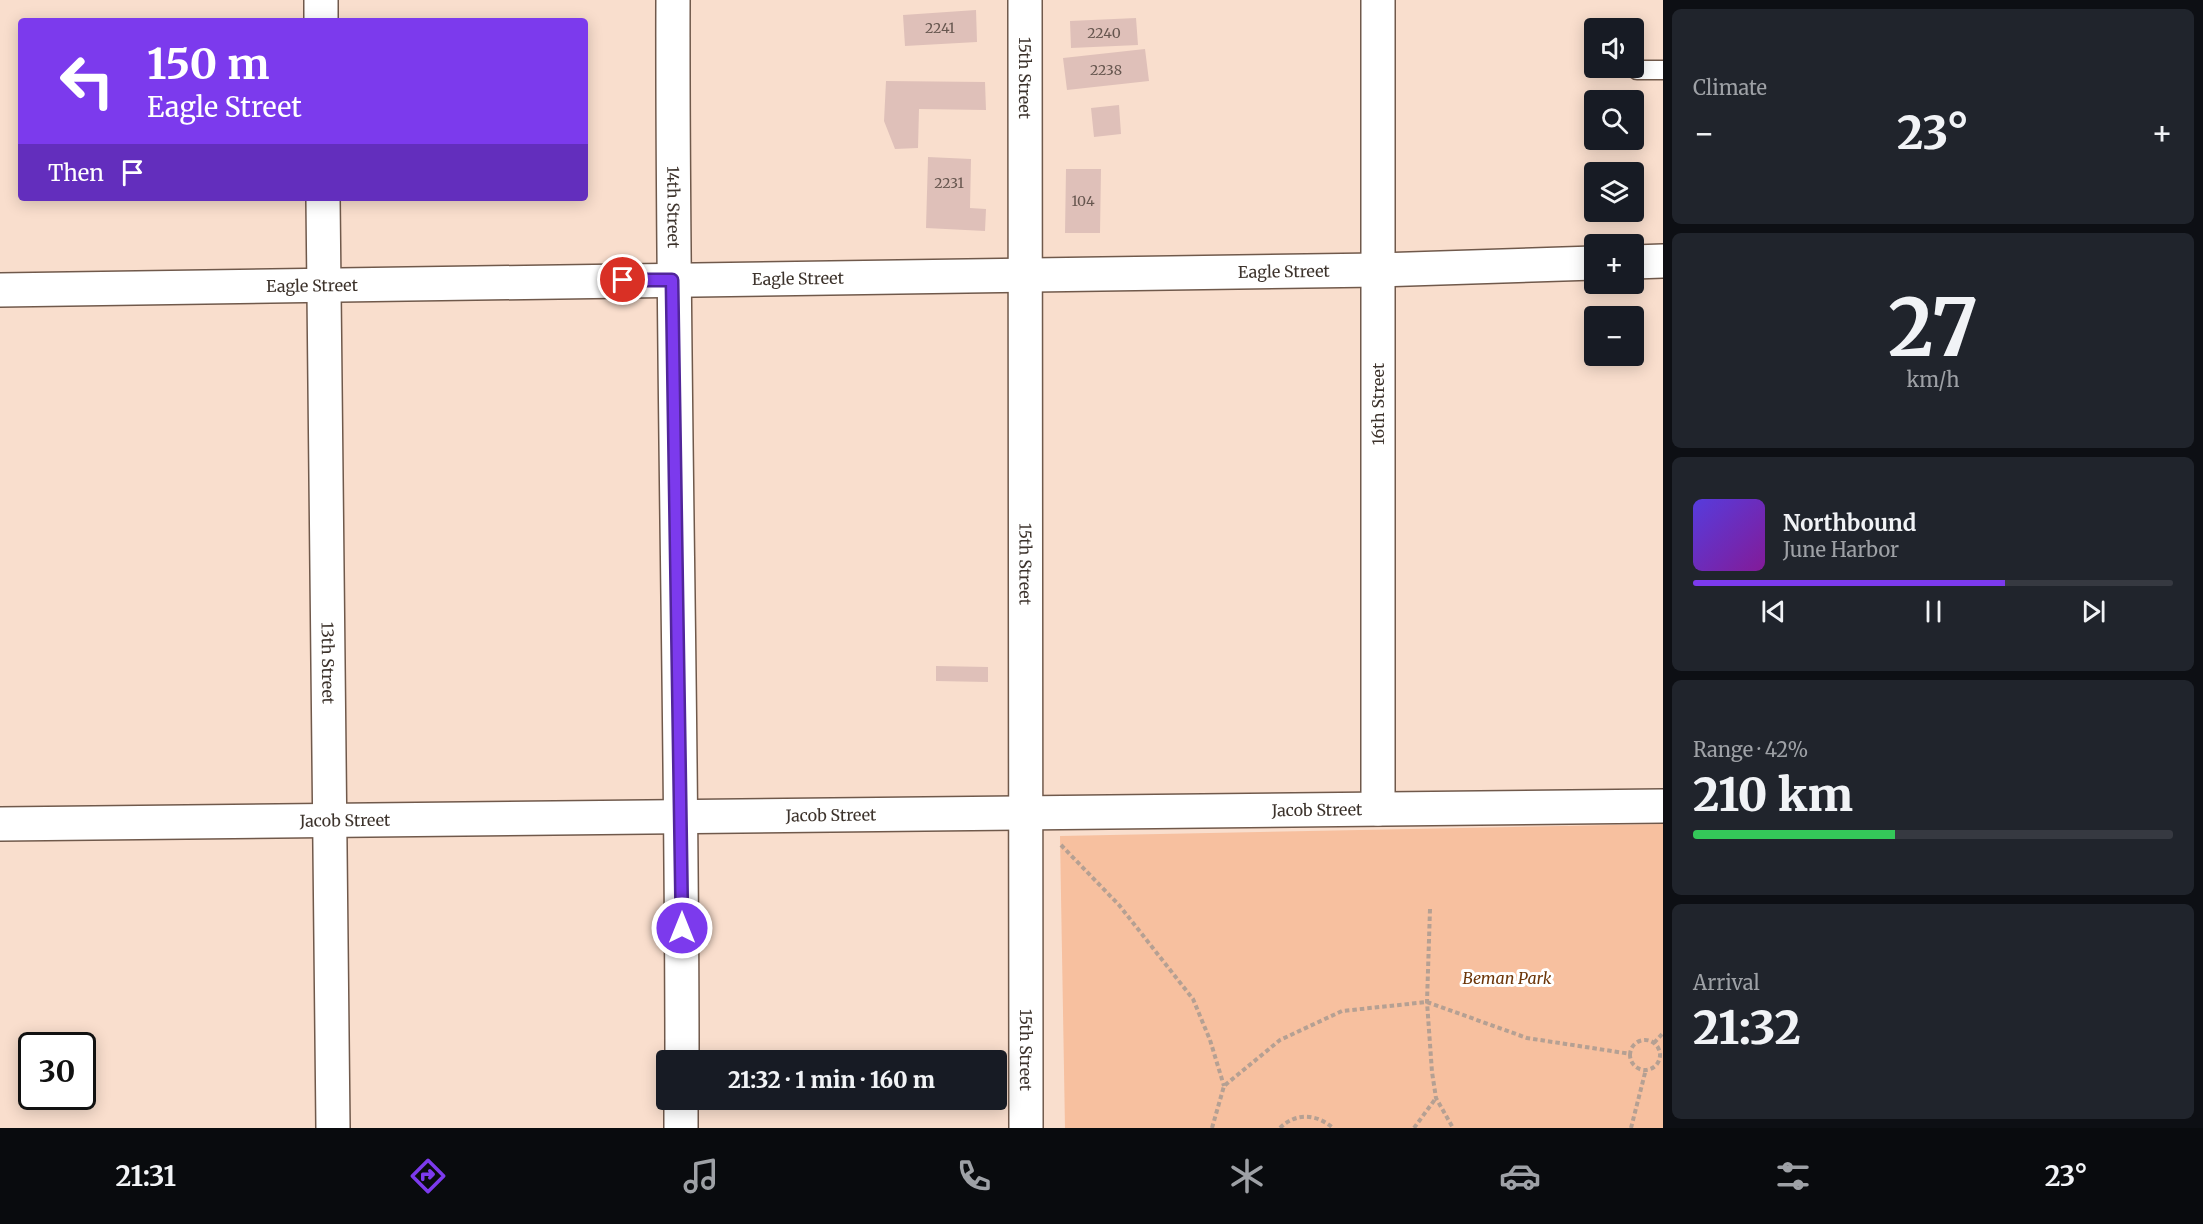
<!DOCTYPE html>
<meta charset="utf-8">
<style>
body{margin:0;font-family:Merriweather,serif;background:#20242c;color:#f1f3f6;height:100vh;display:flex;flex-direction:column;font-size:22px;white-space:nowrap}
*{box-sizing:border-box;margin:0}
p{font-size:20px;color:#9ea1a6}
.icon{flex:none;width:33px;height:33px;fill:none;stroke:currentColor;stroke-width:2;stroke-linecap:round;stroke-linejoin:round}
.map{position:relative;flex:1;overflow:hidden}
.side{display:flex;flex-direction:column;gap:9px;padding:9px;background:#0d0f14;width:540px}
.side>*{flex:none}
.banner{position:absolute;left:18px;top:18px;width:570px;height:183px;border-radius:6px;box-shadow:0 3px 15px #0003;background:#7c3aed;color:#fff;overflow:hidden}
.controls{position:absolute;left:1584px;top:18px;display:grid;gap:12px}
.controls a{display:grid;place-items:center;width:60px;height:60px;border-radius:6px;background:#171b24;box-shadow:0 3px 15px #0003;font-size:30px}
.speed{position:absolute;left:18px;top:1032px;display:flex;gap:12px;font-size:30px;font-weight:700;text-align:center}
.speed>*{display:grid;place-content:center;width:78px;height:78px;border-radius:50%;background:#171b24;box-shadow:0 3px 15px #0003;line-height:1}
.speed .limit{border:3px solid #111;border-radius:9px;background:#fff;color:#111}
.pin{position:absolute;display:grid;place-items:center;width:51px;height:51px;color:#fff;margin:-26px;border:3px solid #fff;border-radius:50%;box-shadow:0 2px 6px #0007}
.me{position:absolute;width:66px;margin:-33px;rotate:0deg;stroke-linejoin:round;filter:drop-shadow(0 0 4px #0008)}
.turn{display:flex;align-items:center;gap:21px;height:126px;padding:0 30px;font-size:27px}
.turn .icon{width:78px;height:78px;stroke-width:2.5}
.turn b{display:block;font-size:42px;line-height:51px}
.then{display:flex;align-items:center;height:57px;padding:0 30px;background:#0003;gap:12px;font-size:22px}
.big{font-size:45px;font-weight:800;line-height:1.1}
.side .widget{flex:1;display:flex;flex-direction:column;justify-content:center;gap:9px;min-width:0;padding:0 21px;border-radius:9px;background:#20242c}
.side .dial{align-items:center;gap:0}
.dial b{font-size:78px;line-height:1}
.song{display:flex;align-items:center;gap:18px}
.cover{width:72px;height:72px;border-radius:9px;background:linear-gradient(135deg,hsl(250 70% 55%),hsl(290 70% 35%))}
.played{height:6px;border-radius:3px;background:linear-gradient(90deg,#7c3aed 65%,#363941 65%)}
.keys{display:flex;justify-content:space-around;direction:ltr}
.heat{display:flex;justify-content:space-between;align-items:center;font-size:33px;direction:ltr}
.charge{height:9px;border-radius:4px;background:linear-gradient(90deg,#34c759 42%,#363941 0)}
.trip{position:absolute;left:656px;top:1050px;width:351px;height:60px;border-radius:6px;background:#171b24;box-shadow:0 3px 15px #0003;font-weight:800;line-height:60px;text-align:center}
.dock{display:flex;height:96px;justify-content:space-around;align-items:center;background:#090b0e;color:#9ea1a6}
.dock .icon{width:42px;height:42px}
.dock .current{color:#7c3aed}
.dock b{font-size:27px;color:#f1f3f6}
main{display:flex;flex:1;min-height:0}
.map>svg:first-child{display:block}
</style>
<main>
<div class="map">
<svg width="1663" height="1128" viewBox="0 0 1663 1128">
<rect width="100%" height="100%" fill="#f9decd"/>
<path fill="#f7c09f" d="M1663,824V1128H1065L1060,836Z"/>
<path fill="#dfc0b9" d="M976,10L977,42L905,46L903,15Z
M1136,18L1138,45L1071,48L1070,21Z
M1145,49L1149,81L1067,90L1063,58Z
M886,81L985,82L986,110L919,109L918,148L895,149L884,121Z
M1119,105L1121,134L1094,137L1091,108Z
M928,157L971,159L970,208L986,209L985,231L926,228Z
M1066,169H1101L1100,233H1065Z
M936,666L988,667V682L936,681Z"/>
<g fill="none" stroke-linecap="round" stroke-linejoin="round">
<g stroke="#70594b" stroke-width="21">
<path id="lane" d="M1637,70H1663"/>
</g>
<g stroke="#70594b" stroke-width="36">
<g id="street">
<path d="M321,0V21"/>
<path id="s1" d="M673,0C672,354 682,707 682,1060"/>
<path d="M1378,0V809"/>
<path id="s2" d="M323,198L333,1128"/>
<path d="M1634,262L1663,261"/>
<path id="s3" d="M0,290L1378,270L1594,263"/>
<path id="s4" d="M0,824L1663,806"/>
<path d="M681,1128V1100"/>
</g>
</g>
<g stroke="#70594b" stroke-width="36">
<g id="secondary">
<path id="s5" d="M1025,0L1026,1128"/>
</g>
</g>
<path stroke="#b5a093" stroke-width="4" stroke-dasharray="4.5 3" stroke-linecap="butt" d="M1061,845L1119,905L1193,999L1210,1040L1224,1086
M1430,909L1427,1002L1432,1072L1436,1098L1453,1128
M1630 1055a15 15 0 1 1 30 0a15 15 0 1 1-30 0Z
M1654,1043L1663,1033
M1212,1128L1224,1086L1280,1040L1342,1011L1427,1002L1527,1038L1631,1054
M1280,1128C1296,1112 1317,1114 1333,1128
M1414,1128L1436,1098
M1631,1128L1646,1069"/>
<use href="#lane" stroke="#fff" stroke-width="18"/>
<use href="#street" stroke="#fff" stroke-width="33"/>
<use href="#secondary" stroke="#fff" stroke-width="33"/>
</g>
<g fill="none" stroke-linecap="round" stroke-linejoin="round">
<g stroke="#51269a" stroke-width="15">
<path id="route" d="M623,280H672L682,928"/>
</g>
<use href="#route" stroke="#7c3aed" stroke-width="10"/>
</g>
<g text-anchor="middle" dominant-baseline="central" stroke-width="6" stroke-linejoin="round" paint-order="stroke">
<g font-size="14" fill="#66564f">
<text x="940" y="28">2241</text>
<text x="1104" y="33">2240</text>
<text x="1106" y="70">2238</text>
<text x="949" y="183">2231</text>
<text x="1083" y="201">104</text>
</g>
<g font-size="16" fill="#3d332c" stroke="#fff">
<text stroke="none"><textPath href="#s5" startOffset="78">15th Street</textPath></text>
<text stroke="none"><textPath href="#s1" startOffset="207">14th Street</textPath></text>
<text stroke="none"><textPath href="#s3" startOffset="1284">Eagle Street</textPath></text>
<text stroke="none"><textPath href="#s3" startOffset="798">Eagle Street</textPath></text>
<text stroke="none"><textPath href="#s3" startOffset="312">Eagle Street</textPath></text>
<text transform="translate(1378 404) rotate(-90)">16th Street</text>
<text stroke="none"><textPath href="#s5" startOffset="564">15th Street</textPath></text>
<text stroke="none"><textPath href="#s2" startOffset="465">13th Street</textPath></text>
<text stroke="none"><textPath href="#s4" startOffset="1317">Jacob Street</textPath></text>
<text stroke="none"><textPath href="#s4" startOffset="831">Jacob Street</textPath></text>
<text stroke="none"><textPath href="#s4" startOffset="345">Jacob Street</textPath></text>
<text stroke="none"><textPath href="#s5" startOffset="1050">15th Street</textPath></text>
</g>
<g font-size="16" font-style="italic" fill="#6c3508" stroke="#fff">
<text x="1507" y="978">Beman Park</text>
</g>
</g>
</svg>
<div class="controls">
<a><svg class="icon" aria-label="sound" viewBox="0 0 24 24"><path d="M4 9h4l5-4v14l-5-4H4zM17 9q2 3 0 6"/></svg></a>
<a><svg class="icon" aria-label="search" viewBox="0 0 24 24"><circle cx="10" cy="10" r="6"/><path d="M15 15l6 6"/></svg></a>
<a><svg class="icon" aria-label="layers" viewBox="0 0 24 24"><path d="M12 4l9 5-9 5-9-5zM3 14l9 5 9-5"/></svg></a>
<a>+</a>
<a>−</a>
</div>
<div class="speed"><div class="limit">30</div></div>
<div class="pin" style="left:623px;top:280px;background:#d93025"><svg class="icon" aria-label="arrive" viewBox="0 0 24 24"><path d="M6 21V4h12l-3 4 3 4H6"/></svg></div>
<svg class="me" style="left:682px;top:928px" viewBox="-20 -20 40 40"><circle r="17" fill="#7c3aed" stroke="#fff" stroke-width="3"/><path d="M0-11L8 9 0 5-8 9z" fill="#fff"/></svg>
<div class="trip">21:32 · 1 min · 160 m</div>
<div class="banner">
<div class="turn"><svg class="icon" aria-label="left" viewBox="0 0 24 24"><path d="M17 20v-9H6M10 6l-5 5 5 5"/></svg><div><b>150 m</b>Eagle Street</div></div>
<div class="then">Then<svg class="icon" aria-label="arrive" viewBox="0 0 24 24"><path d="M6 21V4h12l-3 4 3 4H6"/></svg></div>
</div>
</div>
<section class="side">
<div class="widget"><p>Climate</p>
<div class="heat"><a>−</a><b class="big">23°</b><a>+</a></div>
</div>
<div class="widget dial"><b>27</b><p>km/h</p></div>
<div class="widget">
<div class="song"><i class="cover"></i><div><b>Northbound</b><p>June Harbor</p></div></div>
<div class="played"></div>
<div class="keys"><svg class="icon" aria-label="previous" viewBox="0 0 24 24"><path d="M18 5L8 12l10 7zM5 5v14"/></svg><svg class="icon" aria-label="pause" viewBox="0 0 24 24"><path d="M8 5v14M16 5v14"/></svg><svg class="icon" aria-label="next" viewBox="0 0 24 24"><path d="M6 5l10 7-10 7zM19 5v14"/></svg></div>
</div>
<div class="widget"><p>Range · 42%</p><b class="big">210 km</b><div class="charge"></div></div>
<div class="widget"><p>Arrival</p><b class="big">21:32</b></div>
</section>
</main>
<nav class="dock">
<b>21:31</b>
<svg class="icon current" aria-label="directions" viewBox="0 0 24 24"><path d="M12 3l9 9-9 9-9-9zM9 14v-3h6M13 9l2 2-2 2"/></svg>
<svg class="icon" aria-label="music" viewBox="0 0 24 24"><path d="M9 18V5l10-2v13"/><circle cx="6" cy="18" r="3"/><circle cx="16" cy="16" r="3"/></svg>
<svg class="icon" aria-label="phone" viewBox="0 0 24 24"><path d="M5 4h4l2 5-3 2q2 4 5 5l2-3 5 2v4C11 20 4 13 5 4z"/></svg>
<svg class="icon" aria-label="climate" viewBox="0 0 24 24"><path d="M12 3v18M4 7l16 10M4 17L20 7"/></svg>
<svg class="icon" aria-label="car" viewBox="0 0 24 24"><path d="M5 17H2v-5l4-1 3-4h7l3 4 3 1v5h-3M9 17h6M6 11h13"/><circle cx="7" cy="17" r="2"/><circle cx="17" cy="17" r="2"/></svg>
<svg class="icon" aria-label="filters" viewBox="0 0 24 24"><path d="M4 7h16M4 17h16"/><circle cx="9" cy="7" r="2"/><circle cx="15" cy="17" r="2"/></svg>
<b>23°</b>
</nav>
